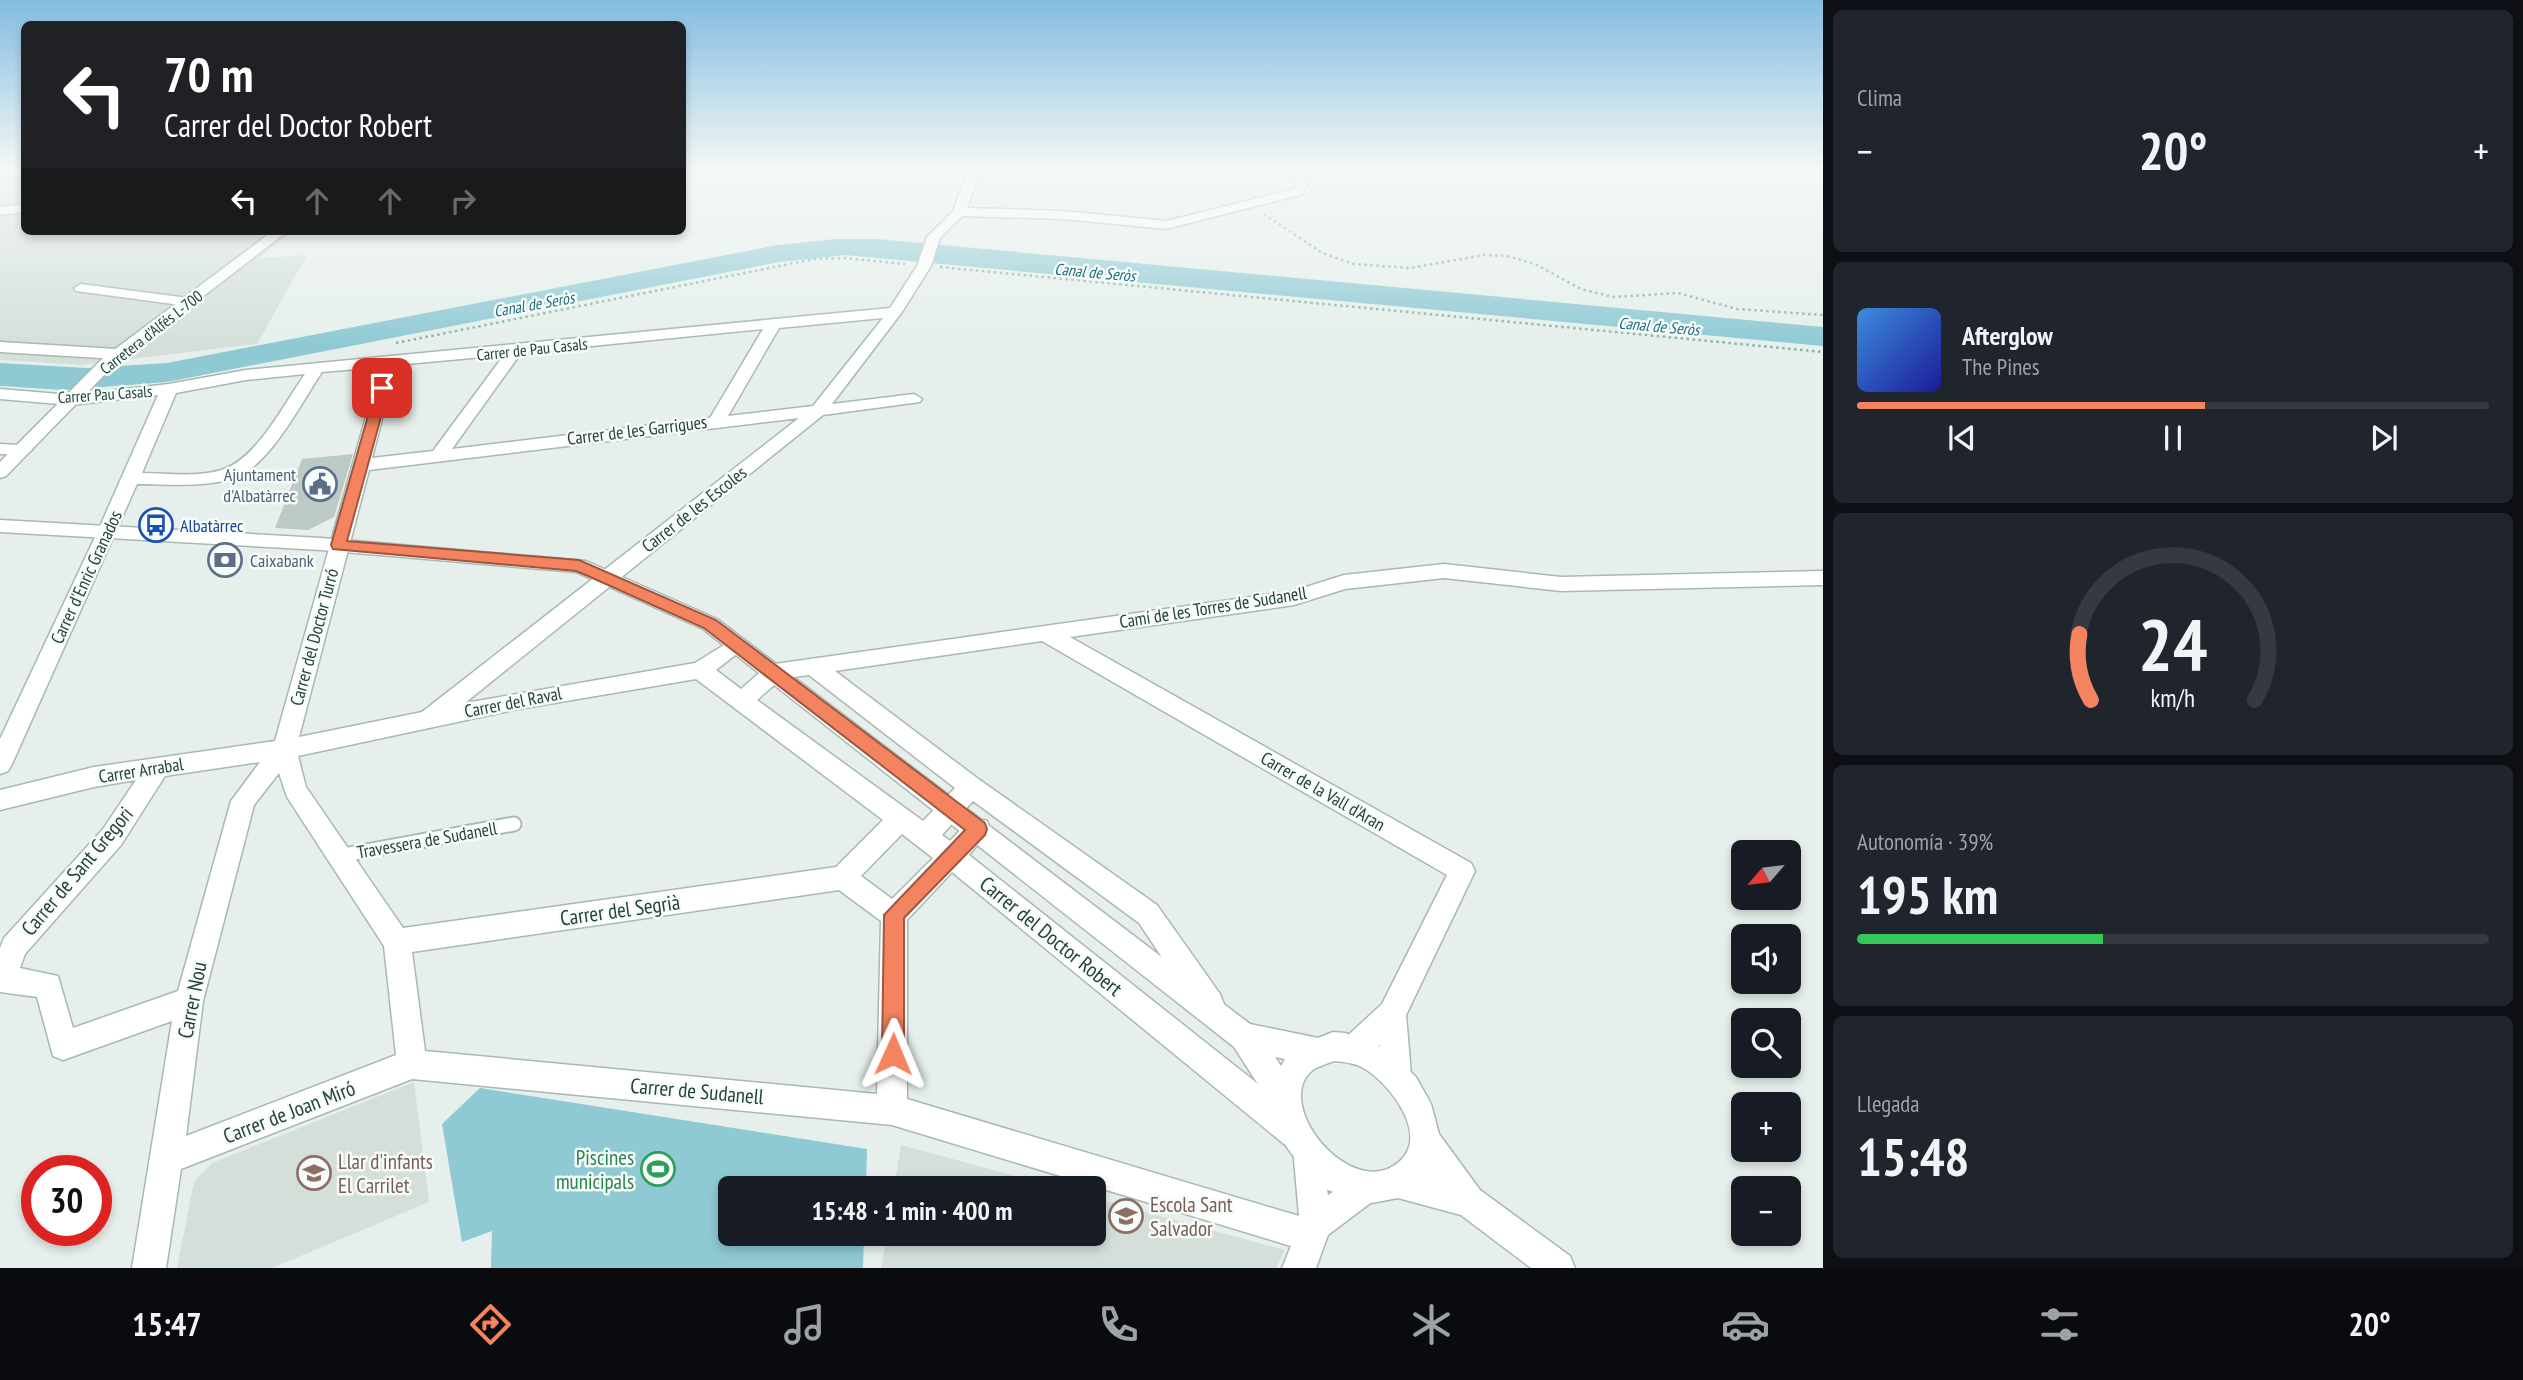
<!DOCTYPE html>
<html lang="es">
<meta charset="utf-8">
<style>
body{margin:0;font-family:"PT Sans Narrow",sans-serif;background:#20242c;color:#f1f3f6;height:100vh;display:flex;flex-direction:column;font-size:26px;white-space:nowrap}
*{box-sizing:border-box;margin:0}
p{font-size:23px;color:#9ea1a6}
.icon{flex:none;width:38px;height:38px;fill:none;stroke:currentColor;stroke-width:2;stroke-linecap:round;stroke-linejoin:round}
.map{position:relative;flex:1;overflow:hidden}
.details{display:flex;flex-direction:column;gap:10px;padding:10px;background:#0d0f14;width:700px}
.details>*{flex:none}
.banner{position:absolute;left:21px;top:21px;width:665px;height:214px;border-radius:10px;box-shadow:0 4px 10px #0003;background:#202124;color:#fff;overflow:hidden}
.needle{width:46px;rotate:242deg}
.controls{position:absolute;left:1731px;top:840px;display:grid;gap:14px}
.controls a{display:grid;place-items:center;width:70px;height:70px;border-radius:10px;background:#171b24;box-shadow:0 4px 10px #0003;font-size:35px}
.speed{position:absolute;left:21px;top:1155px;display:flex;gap:14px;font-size:35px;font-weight:700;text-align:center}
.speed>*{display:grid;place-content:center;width:91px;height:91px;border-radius:50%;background:#171b24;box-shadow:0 4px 10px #0003;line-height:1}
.speed .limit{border:10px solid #d22;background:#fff;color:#111}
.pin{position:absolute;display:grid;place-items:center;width:60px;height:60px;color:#fff;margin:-30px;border-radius:14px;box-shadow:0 4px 10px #0006}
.me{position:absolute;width:77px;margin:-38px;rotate:1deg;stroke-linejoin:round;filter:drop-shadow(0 0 5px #0008)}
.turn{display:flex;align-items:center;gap:24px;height:147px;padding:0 28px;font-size:32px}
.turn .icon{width:91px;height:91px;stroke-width:2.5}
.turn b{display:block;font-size:49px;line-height:60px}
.lanes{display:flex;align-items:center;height:66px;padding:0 28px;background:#0003;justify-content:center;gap:35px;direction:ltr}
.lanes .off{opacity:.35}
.big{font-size:52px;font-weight:600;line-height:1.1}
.details .widget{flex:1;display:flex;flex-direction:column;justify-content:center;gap:10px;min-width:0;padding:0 24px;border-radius:10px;background:#20242c}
.details .dial{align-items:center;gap:0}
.dial svg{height:182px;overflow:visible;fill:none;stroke:#363941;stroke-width:7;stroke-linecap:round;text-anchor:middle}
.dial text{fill:#f1f3f6;stroke:none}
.song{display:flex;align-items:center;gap:21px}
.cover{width:84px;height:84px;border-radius:10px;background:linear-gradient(135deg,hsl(210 70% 55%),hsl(240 70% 35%))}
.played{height:7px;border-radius:4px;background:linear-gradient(90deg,#f4845f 55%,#363941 55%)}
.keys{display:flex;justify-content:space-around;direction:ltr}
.heat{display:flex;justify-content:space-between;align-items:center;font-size:38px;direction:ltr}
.charge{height:10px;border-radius:5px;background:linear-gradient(90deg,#34c759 39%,#363941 0)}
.trip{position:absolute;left:718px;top:1176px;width:388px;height:70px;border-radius:10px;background:#171b24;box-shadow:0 4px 10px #0003;font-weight:600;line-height:70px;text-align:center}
.tab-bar{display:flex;height:112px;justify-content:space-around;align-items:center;background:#090b0e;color:#9ea1a6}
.tab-bar .icon{width:49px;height:49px}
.tab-bar .active{color:#f4845f}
.tab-bar b{font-size:32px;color:#f1f3f6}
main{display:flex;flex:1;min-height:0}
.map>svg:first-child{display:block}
</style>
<main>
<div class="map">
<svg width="1823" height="1268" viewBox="0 0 1823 1268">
<rect width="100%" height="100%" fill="#e6efeb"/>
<path fill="#d4dfda" d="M0,169H24V231H294L259,258L307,255L257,344L81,365L0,360Z
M414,1082L429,1202L272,1268H177L194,1182L212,1163Z
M901,1145L1059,1188H894Z
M1094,1198L1285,1250L1276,1268H881L887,1234H1094Z"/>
<path fill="#8ec9d4" d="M835,239H877L1823,327V346L845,255L779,262L167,382L63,390L0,386V363L86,368L167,363L778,245Z
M480,1088L867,1149L866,1188H730V1234H864L863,1268H491L492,1231L462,1242L442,1124Z"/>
<path fill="#bbcac4" d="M353,454L334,517L308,530L275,528L302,459Z"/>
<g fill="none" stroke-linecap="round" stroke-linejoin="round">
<g stroke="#a8b8b2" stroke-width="17">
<path id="service" d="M339,856L514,824"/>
</g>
<g stroke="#a8b8b2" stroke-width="3">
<path id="minor" d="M969,169H981L967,208L1063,211L1166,221L1294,189L1296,182L1284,169H1296L1308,182L1303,194L1166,229L1063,219L962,216L940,238L931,266L902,312L832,404L914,394L922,399L920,402L823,415L465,703L695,663L737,637L744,639L748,645L716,670L741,689L767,666L775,664L1293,591L1344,575L1444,564L1561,577L1823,571V585L1561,591L1444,578L1345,589L1294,605L1070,637L1471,863L1475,871L1406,1015L1411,1074L1406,1084L1396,1089L1386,1084L1381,1074L1380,1045L1364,1059L1354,1064L1344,1059L1339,1049L1344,1039L1382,1004L1447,875L1042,641L835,671L977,778L1157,905L1220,994L1224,1004L1220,1014L1210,1018L1200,1014L1139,923L973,801L942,835L950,841C961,830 970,815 987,821L990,829L969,855L1306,1122L1309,1135L1318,1139L1328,1195L1366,1171L1377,1176L1382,1187L1377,1198L1328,1235L1316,1268H1282L1291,1246L892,1125L412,1079L181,1169L166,1268H132L172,1021L63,1060L53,1056L37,997L0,992V948L4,938L103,829L136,780L94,787L0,810V790L94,767L275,741L380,367L322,372C301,403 270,466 234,478C203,488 169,484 137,484L12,764L8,771L0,774V739L97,533L158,395L71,405L0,399V389L71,395L169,384L246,370L890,308L917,266L927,237L953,211ZM883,318L813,406L728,416L779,328ZM763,329L710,418L452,449L521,353ZM504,355L433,451L372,458L396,365ZM305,374C285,402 258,457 224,469C200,478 167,473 142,473L176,393L246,380ZM799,418L422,712L299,737L369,470ZM809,675L955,788L923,821L757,700L781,679ZM696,679L883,820L836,867L403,928L306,787L298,756L513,710ZM260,762L231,801L178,991L73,1028L58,976L20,968L25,954L121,845L165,776ZM279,773L287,797L384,946L396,1055L186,1136L203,1001L254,805ZM902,834L933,858L892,899L861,876ZM952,872L1284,1144L1293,1147L1299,1216L907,1099V920ZM839,890L881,921L877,1094L425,1051L412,952Z
M24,204V212L0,215V207Z
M81,284L188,298L195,302L188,306L76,291L74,288Z
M0,342L117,349L125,354L117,359L0,352Z
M0,444L23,445L32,450L23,455L0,454Z"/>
</g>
<g stroke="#a8b8b2" stroke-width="3">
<path id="tertiary" d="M273,231H288L114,365L6,476L0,478V462L102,359Z
M0,520L321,538L586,561L717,619L1250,1024L1318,1038L1333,1032L1345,1033L1388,1050L1416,1077L1431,1104L1439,1134L1480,1190L1570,1256L1575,1268H1531L1461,1215L1398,1198L1366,1204L1328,1190L1304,1171L1286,1146L1272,1106L1234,1047L703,629L576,572L321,550L0,532ZM1275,1057L1285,1059L1281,1066ZM1334,1061C1344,1062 1356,1063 1365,1069C1390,1084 1430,1135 1399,1162C1351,1203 1269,1102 1314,1069C1320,1066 1328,1063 1334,1061Z"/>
</g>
<path stroke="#86b3a5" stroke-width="2.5" stroke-dasharray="2.5 3.5" stroke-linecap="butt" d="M1264,214L1322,253L1354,264L1410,268L1484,255L1507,256L1535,264L1581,289L1613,297L1678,293L1737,309L1823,315
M940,267L1823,352
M396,343L814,259L844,258L905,264"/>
<use href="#service" stroke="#fff" stroke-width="13"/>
<use href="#minor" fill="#fff" fill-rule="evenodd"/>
<use href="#tertiary" fill="#fff" fill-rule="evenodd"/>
</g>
<linearGradient id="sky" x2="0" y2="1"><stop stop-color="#84bce0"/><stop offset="0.49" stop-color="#f4f8f6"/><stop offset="1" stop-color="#f4f8f6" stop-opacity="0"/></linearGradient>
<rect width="1823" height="346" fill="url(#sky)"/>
<path fill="#f4845f" stroke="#9f563e" stroke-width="2" d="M382,385L389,388L347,541L579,560L716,620L985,823L987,829L985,835L904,918V1054L900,1062L893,1065L885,1062L882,1054L884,915L965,830L704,628L588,576L576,571L333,549L331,545L376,388Z"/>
<defs>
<g id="civic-ring" transform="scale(1.75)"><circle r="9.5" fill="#f7fbf9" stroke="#5c6f8a" stroke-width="1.5"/><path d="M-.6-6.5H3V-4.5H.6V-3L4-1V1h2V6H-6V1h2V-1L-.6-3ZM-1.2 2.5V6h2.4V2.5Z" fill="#5c6f8a"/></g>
<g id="bus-ring" transform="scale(1.75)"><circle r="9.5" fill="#f7fbf9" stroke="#1a4fb4" stroke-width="1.5"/><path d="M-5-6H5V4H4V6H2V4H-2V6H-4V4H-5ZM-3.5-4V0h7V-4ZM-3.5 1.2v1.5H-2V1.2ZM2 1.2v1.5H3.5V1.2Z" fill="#1a4fb4"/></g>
<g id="bank-ring" transform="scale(1.75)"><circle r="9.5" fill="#f7fbf9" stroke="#5c6f8a" stroke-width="1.5"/><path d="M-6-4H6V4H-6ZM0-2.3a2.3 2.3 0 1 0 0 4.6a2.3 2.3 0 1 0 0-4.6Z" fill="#5c6f8a"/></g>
<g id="stadium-ring" transform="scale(1.75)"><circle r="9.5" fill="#f7fbf9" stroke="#2e9e5b" stroke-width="1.5"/><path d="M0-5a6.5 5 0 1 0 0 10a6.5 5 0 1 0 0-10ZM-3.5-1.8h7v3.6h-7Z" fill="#2e9e5b"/></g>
<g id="school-ring" transform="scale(1.75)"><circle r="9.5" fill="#f7fbf9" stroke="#8d6e63" stroke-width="1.5"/><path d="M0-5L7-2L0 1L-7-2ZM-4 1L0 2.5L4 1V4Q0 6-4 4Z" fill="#8d6e63"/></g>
</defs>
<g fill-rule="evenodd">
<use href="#civic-ring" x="320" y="484"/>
<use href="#bus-ring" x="156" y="525"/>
<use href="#bank-ring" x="225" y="560"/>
<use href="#stadium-ring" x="658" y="1169"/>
<use href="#school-ring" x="314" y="1173"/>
<use href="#school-ring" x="1126" y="1216"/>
</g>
<g text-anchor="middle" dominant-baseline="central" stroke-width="5" stroke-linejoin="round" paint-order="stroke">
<g font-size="16" font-style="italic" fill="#1c6f80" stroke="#f7fbf9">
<text transform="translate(1095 272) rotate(5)">Canal de Seròs</text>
<text transform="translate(534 304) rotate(-10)">Canal de Seròs</text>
<text transform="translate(1659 326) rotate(5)">Canal de Seròs</text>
</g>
<g font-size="16" fill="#24423a" stroke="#f7fbf9">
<text transform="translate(151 332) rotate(-38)">Carretera d'Alfés L-700</text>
<text transform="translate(532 349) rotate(-6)">Carrer de Pau Casals</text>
<text transform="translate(105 394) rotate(-4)">Carrer Pau Casals</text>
</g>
<g font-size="18" fill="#24423a" stroke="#f7fbf9">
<text transform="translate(637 430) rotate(-7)">Carrer de les Garrigues</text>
<text transform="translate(694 509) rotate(-38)">Carrer de les Escoles</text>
<text transform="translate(86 577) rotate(-65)">Carrer d'Enric Granados</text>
<text transform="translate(1213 607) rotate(-9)">Camí de les Torres de Sudanell</text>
<text transform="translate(314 637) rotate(-75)">Carrer del Doctor Turró</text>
<text transform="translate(513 702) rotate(-11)">Carrer del Raval</text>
<text transform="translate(141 770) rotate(-9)">Carrer Arrabal</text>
<text transform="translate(1323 791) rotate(30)">Carrer de la Vall d'Aran</text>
<text transform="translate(427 840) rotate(-10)">Travessera de Sudanell</text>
</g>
<g font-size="18" fill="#4e5e75" stroke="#f7fbf9" text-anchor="end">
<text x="296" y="474">Ajuntament<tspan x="296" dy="21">d'Albatàrrec</tspan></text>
<text x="250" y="560" text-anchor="start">Caixabank</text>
</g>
<g font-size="18" fill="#164399" stroke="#f7fbf9" text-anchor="start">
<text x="180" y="525">Albatàrrec</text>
</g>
<g font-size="21" fill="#24423a" stroke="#f7fbf9">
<text transform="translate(77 871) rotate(-50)">Carrer de Sant Gregori</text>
<text transform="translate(620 910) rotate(-8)">Carrer del Segrià</text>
<text transform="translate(1051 936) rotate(39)">Carrer del Doctor Robert</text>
<text transform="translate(192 1000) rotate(-79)">Carrer Nou</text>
<text transform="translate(697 1091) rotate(5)">Carrer de Sudanell</text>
<text transform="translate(289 1112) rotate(-21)">Carrer de Joan Miró</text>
</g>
<g font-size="21" fill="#27864d" stroke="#f7fbf9" text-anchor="end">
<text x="634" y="1157">Piscines<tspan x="634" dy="24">municipals</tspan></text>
</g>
<g font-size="21" fill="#785e54" stroke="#f7fbf9" text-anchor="start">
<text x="338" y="1161">Llar d'infants<tspan x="338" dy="24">El Carrilet</tspan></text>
<text x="1150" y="1204">Escola Sant<tspan x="1150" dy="24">Salvador</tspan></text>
</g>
</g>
</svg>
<div class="controls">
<a><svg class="needle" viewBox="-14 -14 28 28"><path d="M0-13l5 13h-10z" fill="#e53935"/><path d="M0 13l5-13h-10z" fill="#9ea1a6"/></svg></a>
<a><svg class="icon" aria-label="sound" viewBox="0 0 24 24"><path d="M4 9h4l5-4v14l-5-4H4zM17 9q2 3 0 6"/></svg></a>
<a><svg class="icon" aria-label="search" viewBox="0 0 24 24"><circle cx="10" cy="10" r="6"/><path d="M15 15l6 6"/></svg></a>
<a>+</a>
<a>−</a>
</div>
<div class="speed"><div class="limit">30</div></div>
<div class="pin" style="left:382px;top:388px;background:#d93025"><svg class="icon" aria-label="arrive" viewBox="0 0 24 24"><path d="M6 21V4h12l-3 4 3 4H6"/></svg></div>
<svg class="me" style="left:893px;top:1054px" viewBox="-20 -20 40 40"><path d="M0-17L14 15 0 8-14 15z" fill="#f4845f" stroke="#fff" stroke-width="4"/></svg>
<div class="trip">15:48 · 1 min · 400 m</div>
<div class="banner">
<div class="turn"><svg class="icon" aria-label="left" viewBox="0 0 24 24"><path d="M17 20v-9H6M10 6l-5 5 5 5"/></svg><div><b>70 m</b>Carrer del Doctor Robert</div></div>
<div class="lanes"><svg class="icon" aria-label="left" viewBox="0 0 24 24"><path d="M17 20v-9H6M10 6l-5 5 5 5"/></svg><svg class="icon off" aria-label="ahead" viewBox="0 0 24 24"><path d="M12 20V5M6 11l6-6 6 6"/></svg><svg class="icon off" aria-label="ahead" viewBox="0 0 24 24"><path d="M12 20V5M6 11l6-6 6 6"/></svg><svg class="icon off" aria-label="right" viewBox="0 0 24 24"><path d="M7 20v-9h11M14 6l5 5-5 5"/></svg></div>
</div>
</div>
<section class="details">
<div class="widget"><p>Clima</p>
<div class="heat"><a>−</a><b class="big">20°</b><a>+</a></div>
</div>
<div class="widget">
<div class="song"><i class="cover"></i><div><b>Afterglow</b><p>The Pines</p></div></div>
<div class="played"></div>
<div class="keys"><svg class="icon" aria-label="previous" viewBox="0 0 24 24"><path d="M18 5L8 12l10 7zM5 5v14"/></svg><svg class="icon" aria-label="pause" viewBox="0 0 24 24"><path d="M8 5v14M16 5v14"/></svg><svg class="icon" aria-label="next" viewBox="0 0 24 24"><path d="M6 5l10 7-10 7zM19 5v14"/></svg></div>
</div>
<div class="widget dial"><svg viewBox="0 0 100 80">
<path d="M14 69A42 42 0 1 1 86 69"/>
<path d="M14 69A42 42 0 0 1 9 40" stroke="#f4845f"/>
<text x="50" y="56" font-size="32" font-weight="700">24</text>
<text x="50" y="72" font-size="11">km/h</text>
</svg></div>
<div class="widget"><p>Autonomía · 39%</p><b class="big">195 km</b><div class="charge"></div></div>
<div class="widget"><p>Llegada</p><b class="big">15:48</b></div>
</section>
</main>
<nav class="tab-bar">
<b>15:47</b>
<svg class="icon active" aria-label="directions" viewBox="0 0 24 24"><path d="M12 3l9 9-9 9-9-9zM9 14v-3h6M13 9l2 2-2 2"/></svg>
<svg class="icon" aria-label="music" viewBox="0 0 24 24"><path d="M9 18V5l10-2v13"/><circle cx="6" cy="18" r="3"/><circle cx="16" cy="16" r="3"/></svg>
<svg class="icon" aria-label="phone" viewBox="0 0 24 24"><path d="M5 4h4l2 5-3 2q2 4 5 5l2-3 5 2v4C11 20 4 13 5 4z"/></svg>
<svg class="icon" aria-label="climate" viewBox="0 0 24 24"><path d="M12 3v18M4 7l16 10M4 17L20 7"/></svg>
<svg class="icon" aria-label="car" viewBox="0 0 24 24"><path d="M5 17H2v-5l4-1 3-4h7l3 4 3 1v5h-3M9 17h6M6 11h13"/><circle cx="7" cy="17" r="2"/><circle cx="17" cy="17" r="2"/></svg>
<svg class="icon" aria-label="filters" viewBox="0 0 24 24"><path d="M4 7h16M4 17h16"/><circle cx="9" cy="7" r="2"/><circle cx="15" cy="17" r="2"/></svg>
<b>20°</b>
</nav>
